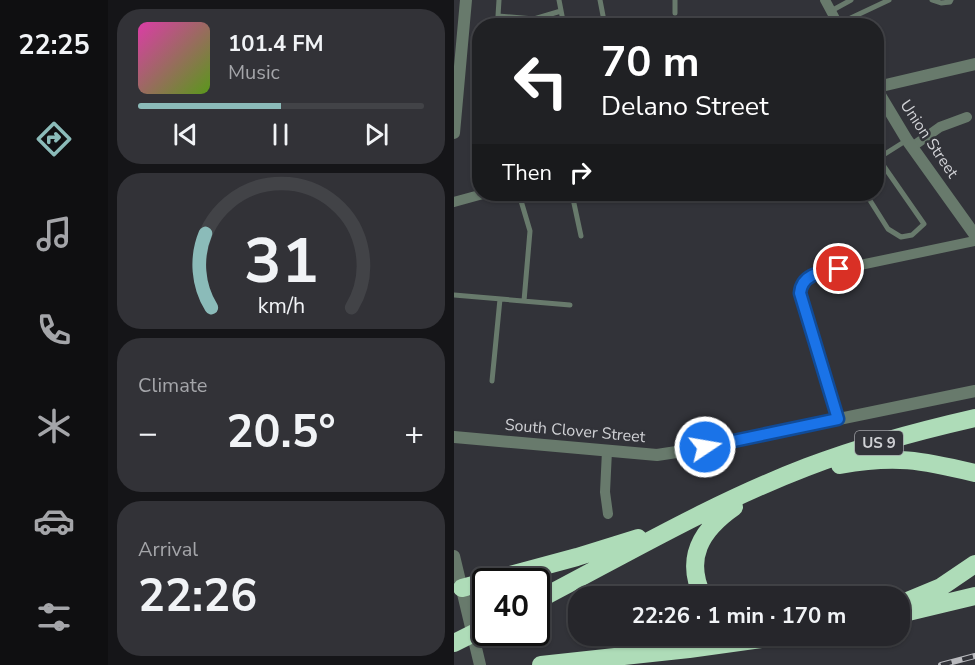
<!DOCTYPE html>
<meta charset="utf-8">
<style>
body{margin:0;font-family:"Nunito Sans",sans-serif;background:#323237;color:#f1f3f6;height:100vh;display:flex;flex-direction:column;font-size:22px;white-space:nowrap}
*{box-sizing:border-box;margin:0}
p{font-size:20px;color:#a4a5a9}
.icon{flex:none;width:33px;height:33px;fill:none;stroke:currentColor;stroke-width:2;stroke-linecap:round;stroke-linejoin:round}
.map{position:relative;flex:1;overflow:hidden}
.drawer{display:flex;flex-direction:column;gap:9px;padding:9px;background:#151518;width:346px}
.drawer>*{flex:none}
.hud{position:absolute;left:18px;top:18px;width:412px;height:183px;border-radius:24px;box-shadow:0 2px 4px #0004,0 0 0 2px #424347;background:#202124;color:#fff;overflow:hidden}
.speed{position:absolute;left:18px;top:568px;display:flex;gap:12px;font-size:30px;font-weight:700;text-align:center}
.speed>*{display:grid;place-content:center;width:78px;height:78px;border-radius:50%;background:#26262b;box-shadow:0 2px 4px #0004,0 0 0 2px #424347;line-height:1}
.speed .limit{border:3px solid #111;border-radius:9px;background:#fff;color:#111}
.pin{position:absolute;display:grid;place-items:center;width:51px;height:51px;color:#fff;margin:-26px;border:3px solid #fff;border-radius:50%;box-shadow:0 2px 6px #0007}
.me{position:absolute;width:66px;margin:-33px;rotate:78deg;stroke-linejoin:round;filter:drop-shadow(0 0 4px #0008)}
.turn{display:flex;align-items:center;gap:21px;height:126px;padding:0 30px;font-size:27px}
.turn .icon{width:78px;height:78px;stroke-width:2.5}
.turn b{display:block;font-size:42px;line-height:51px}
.then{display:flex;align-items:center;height:57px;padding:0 30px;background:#0003;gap:12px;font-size:22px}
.big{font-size:45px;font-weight:700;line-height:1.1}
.drawer .widget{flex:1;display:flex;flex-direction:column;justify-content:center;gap:9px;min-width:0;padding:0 21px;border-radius:24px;background:#323237}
.drawer .dial{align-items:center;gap:0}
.dial svg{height:156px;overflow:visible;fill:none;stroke:#424347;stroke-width:7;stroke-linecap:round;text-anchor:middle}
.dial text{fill:#f1f3f6;stroke:none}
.song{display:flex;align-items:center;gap:18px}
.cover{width:72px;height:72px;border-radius:9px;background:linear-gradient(135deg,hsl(320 70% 55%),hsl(90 70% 35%))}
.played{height:6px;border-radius:3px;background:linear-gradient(90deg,#8bbbb9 50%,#424347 50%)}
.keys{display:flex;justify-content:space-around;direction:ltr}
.heat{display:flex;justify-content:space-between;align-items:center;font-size:33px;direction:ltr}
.trip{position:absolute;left:114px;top:586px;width:342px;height:60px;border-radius:24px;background:#26262b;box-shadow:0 2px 4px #0004,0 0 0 2px #424347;font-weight:700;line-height:60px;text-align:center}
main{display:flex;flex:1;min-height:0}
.menu{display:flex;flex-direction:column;width:108px;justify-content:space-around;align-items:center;background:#0f0f11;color:#a4a5a9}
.menu .icon{width:42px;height:42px}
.menu .on{color:#8bbbb9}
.menu b{font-size:27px;color:#f1f3f6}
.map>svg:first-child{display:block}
</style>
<main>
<nav class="menu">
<b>22:25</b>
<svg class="icon on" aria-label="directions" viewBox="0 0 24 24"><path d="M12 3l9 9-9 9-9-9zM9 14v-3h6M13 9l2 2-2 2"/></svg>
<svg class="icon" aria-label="music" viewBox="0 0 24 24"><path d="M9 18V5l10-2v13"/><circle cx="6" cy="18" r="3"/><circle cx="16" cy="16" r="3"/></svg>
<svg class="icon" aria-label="phone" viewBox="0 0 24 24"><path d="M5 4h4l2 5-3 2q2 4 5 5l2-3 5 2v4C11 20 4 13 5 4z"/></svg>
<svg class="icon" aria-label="climate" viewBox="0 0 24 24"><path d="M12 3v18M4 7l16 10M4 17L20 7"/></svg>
<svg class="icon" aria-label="car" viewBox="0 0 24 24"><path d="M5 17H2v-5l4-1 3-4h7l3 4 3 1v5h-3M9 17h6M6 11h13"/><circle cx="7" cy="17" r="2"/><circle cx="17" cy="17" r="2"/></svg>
<svg class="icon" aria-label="filters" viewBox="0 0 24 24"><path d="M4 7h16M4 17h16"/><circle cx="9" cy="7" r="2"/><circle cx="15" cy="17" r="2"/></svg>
</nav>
<section class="drawer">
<div class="widget">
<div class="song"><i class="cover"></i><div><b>101.4 FM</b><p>Music</p></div></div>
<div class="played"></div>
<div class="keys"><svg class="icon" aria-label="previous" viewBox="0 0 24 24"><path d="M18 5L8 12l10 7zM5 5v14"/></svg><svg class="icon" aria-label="pause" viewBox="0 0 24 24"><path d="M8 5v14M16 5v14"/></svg><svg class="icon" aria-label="next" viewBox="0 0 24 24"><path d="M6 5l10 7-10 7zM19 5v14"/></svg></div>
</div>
<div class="widget dial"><svg viewBox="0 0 100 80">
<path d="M14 69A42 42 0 1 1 86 69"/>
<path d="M14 69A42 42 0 0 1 11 31" stroke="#8bbbb9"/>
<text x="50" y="56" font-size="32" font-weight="700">31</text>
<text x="50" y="72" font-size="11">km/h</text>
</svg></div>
<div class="widget"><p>Climate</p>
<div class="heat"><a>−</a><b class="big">20.5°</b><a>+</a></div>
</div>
<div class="widget"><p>Arrival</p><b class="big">22:26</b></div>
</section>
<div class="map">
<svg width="521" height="665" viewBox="0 0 521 665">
<rect width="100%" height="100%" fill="#323339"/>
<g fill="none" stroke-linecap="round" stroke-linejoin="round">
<path stroke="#687a6c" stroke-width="5" d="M45,0L44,16L80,19L107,11
M105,0L110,26
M146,0L151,26
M221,0V13
M478,0L487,3L496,2L497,0
M377,11L397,0
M384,24L435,0
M423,159L453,140
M65,194L76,231L70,301
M118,194L127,236
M412,194L434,229L447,237L458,235L470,224L429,165L427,158
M0,295L116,305
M38,381L46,299"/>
<path stroke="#687a6c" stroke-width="10" d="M371,0L385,26
M458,147L486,127L513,117
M0,202L29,194
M384,419L347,299C345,285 350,278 363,274L521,241
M153,451L151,492L154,514"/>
<path stroke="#687a6c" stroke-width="12" d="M423,87L521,64
M423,90L453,140L521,235
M0,133L12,0
M0,437L203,455L229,451L521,391
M0,556L26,665"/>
<path stroke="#aedcb8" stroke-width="18" d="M386,465C441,455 467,460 521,473
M8,588L123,557L184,538
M249,597C230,558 247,530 280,507
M82,601C172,554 259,503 353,467C408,446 464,431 521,418
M446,604L487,587L521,564
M450,613L521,596
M0,643L32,627
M87,665L235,649L329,636"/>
<g stroke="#b9babe" stroke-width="6">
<path id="rail" d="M487,665L521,656"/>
</g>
<use href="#rail" stroke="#323339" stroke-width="4" stroke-dasharray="11" stroke-linecap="butt"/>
</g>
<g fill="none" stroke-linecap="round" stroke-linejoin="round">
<g stroke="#114b97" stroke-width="15">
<path id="route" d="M251,447L384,419L346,293C348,273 369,272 385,269"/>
</g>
<use href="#route" stroke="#1a73e8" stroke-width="10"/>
</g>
<g text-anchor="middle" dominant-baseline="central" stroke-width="5" stroke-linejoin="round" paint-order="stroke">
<rect fill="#323339" stroke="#a1a2a7" stroke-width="1.5" x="401" y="431" width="48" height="24" rx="4.5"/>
<g font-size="15" font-weight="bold" fill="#d1d2d6">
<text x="425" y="443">US 9</text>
</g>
<g font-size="16" fill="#d1d2d6" stroke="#323339">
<text transform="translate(475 139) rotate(56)">Union Street</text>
<text transform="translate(121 431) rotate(5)">South Clover Street</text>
</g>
</g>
</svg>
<div class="speed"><div class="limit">40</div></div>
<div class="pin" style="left:385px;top:269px;background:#d93025"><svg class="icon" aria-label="arrive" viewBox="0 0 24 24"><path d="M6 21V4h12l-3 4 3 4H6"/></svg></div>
<svg class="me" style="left:251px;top:447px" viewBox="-20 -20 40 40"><circle r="17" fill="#1a73e8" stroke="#fff" stroke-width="3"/><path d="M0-11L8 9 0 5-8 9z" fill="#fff"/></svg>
<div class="trip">22:26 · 1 min · 170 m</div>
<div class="hud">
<div class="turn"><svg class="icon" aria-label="left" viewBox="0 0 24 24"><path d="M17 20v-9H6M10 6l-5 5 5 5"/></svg><div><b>70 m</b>Delano Street</div></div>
<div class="then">Then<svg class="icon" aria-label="right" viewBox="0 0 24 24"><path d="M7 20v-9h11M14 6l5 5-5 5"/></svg></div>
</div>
</div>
</main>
